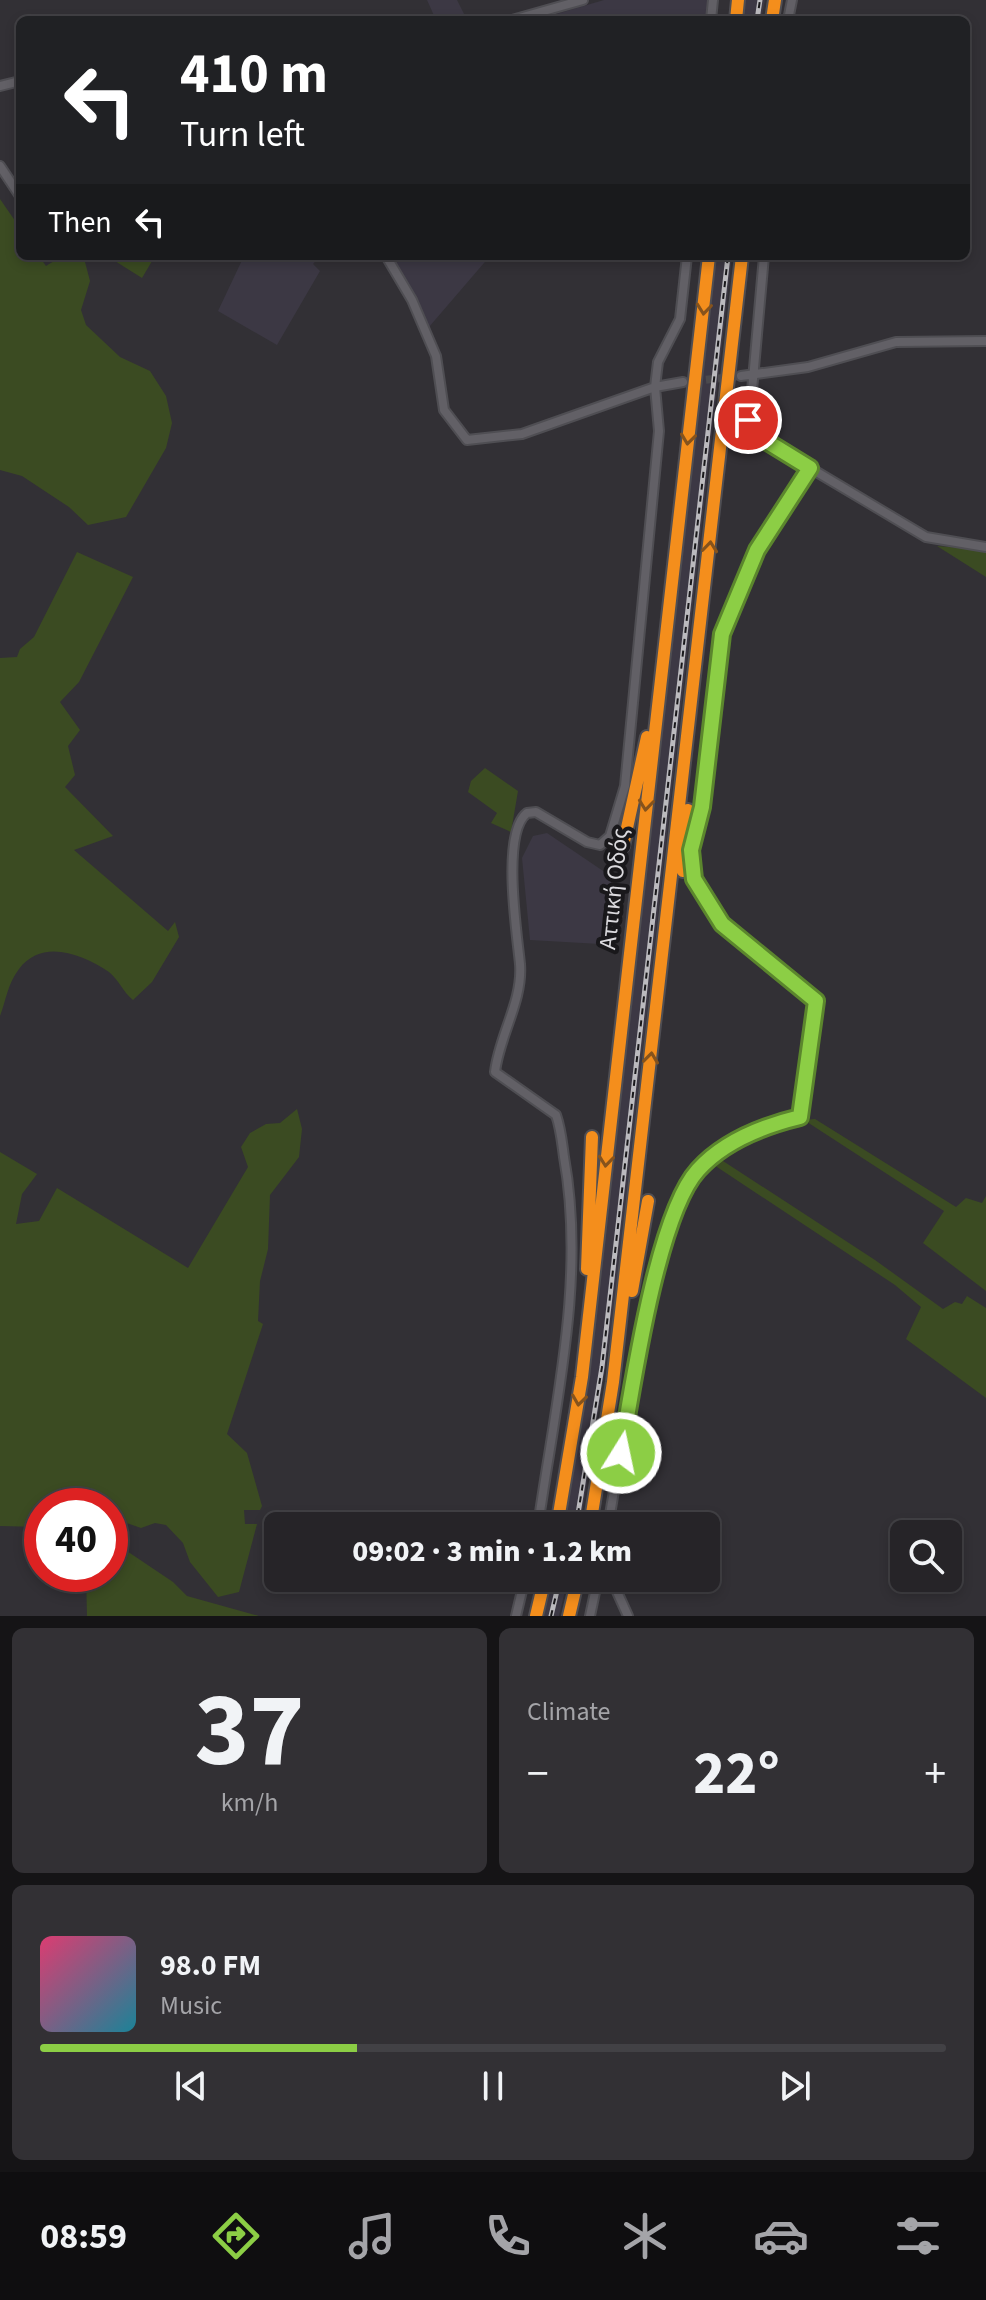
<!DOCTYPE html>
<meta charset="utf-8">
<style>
body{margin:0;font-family:"Source Sans 3",sans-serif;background:#323034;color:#f1f3f6;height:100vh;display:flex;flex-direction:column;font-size:30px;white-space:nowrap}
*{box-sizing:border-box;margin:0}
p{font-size:26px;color:#a4a4a8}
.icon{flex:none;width:44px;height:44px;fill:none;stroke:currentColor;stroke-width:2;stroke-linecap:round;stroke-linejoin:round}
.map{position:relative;height:1616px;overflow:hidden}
.sheet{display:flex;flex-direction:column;gap:12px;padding:12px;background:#151416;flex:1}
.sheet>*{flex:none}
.banner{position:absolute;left:16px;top:16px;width:954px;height:244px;border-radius:12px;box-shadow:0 4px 12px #0003,0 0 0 2px #424145;background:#202124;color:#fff;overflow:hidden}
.buttons{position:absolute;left:890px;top:1520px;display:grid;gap:16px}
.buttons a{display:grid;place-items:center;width:72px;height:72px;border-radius:12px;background:#262428;box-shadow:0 4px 12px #0003,0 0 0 2px #424145;font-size:40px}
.speed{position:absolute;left:24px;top:1488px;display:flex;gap:16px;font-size:40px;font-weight:700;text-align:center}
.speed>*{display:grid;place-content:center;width:104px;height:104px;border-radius:50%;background:#262428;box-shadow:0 4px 12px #0003,0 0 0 2px #424145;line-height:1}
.speed .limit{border:12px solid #d22;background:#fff;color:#111}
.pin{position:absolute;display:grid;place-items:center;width:68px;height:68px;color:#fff;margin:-34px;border:4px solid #fff;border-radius:50%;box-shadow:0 2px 8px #0007}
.me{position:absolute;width:88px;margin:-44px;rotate:10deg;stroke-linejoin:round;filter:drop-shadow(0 0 6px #0008)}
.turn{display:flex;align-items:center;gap:28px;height:168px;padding:0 32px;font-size:36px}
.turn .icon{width:104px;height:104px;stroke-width:2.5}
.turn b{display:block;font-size:56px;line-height:68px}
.then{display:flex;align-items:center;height:76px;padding:0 32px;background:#0003;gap:16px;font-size:30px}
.big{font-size:60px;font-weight:800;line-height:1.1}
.sheet .card{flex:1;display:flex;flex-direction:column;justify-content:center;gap:12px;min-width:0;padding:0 28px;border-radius:12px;background:#323034}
.sheet .dial{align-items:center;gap:0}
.dial b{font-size:104px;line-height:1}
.song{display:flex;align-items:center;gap:24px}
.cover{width:96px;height:96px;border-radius:12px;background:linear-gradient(135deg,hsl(340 70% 55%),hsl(190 70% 35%))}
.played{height:8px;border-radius:4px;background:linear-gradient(90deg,#8cce45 35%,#424145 35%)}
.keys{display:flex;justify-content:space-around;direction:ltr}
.heat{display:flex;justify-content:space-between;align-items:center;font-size:44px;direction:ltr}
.sheet .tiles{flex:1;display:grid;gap:12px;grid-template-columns:1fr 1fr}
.card:last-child{grid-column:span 2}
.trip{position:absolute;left:264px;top:1512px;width:456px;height:80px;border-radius:12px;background:#262428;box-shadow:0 4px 12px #0003,0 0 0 2px #424145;font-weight:800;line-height:80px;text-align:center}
.tabs{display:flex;height:128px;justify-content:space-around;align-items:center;background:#0f0e10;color:#a4a4a8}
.tabs .icon{width:56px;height:56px}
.tabs .current{color:#8cce45}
.tabs b{font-size:36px;color:#f1f3f6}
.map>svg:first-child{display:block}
</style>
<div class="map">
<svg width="986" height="1616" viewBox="0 0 986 1616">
<rect width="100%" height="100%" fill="#323035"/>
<path fill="#3c3844" d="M427,0H457L467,20H436Z
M604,0H711L709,20H536Z
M745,0H765L761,20H743Z
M244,256H320L313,264L320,271L277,345L218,311Z
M391,256H490L429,327Z
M715,256H732L611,1331L580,1526H564L617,1120Z
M547,833L612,877L600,944L530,940L522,858L533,836Z
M553,1578H568L559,1616H544Z"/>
<path fill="#3b4b22" d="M0,199L20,228V256H39L46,266C60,257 69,252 85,262L90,281L81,310L86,325L120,357L150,371L166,396L172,423L166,448L126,517L88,525L69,507L22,476L0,470Z
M107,256H155L142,278Z
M937,546L986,550V577Z
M77,552L133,577L79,682L60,702L80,730L68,746L75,775L65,787L113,836L74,850L168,931L175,922L179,937L152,982L133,1000C123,992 119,980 109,972C82,954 42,938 19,969C8,983 6,1000 0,1016V658L17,657L20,649L34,637Z
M485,768L518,791L511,832L491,823L497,813L468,792L471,781Z
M297,1109L302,1129L299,1157L270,1195L268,1249L260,1281L258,1321L263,1324L227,1434L247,1453L262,1506L260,1510H244L245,1524H257L239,1592L218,1597L190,1562L183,1543L166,1525L155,1523L141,1528L115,1519L112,1541L173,1582L187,1596L259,1616H87L86,1574H110V1506H42V1527L0,1526V1152L37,1174L22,1194L16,1224L39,1221L57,1188L188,1268L248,1167L241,1147L250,1133L266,1124L280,1123Z
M815,1119L956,1207L966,1198L982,1203L986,1196V1291L923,1243L944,1211L804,1120Z
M720,1159L875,1260L943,1309L955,1302L962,1304L967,1296L986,1308V1398L906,1339L921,1307L895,1285L714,1165Z"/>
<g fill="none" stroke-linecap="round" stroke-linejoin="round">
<path stroke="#4b4a4e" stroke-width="8" stroke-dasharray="8 4" stroke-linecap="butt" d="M694,381L741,376"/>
<g stroke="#4f4e53" stroke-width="12">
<path id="minor" d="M512,20L583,0
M711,20L713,0
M788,20L792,0
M0,86L20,81
M0,166L20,196
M386,256L412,300L436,356L444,410L467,440L522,434L655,387L683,382
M741,376L808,367L896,342L986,341
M810,468L926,537L986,547
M538,1526C555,1405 586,1279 564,1157C562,1143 561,1129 556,1115L495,1072C499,1036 523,1001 520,964C517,933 501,833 527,813L536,812L587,842L600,845L610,836L625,786L659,431L655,387L658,362L680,319L687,256
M608,1526C625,1428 639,1329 669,1235C677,1212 682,1187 699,1169C726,1140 763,1126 800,1117L816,1001L722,924L694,879L691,850L702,807L722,634L757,550L810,468L758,436L749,424L764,256
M598,1578L614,1585L628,1616
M516,1616L525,1578
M590,1616L598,1578"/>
</g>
<g stroke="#4f4e53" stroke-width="16">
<path id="highway" d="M736,20L738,0
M772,20L775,0
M623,846L647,737
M683,871L688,810
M587,1269L592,1137
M632,1291L648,1201
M557,1526L582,1377L709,256
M590,1526L613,1382L742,256
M536,1616L545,1578
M569,1616L578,1578"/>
</g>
<use href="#minor" stroke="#626066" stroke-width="8"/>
<use href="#highway" stroke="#f48e1c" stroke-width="12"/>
<g stroke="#bbbabe" stroke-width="5">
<path id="rail" d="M757,20L760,0
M576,1526L602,1367L728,256
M551,1616L560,1578"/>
</g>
<use href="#rail" stroke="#19181b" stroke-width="2" stroke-dasharray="6" stroke-linecap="butt"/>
</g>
<defs><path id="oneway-chevron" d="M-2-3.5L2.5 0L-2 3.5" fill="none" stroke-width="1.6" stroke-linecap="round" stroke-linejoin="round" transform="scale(2)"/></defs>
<g stroke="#86531c">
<use href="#oneway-chevron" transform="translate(704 309) rotate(96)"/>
<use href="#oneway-chevron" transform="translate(688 439) rotate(97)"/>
<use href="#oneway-chevron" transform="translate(710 547) rotate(-84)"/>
<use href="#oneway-chevron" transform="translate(646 805) rotate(96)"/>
<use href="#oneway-chevron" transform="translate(651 1058) rotate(-83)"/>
<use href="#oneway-chevron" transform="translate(606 1161) rotate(96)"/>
<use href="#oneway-chevron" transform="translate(579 1400) rotate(98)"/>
</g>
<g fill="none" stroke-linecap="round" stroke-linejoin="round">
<g stroke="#5b862d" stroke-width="20">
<path id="route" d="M621,1453C632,1389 657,1215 698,1170C724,1141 763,1126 800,1117L816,1001L722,924L694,879L691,850L702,807L722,634L757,550L810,468L758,436L748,420"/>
</g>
<use href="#route" stroke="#8cce45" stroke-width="14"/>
</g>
<g text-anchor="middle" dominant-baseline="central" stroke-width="8" stroke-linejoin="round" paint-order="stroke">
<g font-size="24" fill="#dbdade" stroke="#19181b">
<text transform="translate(614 889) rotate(-84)">Αττική Οδός</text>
</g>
</g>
</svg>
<div class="buttons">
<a><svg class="icon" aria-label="search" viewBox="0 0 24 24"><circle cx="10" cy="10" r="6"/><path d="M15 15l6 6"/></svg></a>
</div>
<div class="speed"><div class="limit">40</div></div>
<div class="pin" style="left:748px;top:420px;background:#d93025"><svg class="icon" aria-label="arrive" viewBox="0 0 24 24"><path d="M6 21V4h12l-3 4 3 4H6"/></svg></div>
<svg class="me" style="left:621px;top:1453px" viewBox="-20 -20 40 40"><circle r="17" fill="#8cce45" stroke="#fff" stroke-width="3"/><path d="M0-11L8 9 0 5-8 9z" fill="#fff"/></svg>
<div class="trip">09:02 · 3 min · 1.2 km</div>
<div class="banner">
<div class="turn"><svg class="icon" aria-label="left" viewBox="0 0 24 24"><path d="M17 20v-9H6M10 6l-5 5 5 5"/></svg><div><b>410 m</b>Turn left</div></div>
<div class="then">Then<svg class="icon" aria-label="left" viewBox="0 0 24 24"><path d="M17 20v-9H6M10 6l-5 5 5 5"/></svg></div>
</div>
</div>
<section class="sheet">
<div class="tiles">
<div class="card dial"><b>37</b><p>km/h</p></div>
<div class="card"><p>Climate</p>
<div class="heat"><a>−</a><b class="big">22°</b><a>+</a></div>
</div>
<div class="card">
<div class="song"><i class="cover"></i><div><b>98.0 FM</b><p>Music</p></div></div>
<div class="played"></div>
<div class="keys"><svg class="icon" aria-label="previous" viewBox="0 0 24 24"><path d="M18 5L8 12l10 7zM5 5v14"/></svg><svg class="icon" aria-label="pause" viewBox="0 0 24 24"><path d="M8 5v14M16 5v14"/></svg><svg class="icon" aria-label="next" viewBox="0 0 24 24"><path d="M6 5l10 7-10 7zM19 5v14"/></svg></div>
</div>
</div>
</section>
<nav class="tabs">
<b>08:59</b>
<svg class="icon current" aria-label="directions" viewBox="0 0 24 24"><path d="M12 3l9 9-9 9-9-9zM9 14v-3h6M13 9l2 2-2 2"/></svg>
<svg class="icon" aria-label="music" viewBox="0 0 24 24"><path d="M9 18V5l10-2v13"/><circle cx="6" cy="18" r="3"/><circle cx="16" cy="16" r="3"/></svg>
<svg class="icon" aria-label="phone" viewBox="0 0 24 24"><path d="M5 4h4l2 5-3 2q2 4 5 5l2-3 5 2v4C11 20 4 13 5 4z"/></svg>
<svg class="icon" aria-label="climate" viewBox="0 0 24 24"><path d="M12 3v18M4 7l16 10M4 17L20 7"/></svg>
<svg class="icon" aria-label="car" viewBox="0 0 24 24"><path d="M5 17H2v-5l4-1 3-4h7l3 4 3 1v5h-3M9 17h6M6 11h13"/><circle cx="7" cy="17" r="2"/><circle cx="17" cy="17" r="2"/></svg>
<svg class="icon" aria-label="filters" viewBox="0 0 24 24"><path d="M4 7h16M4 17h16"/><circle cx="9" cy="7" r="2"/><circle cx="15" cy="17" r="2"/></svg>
</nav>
